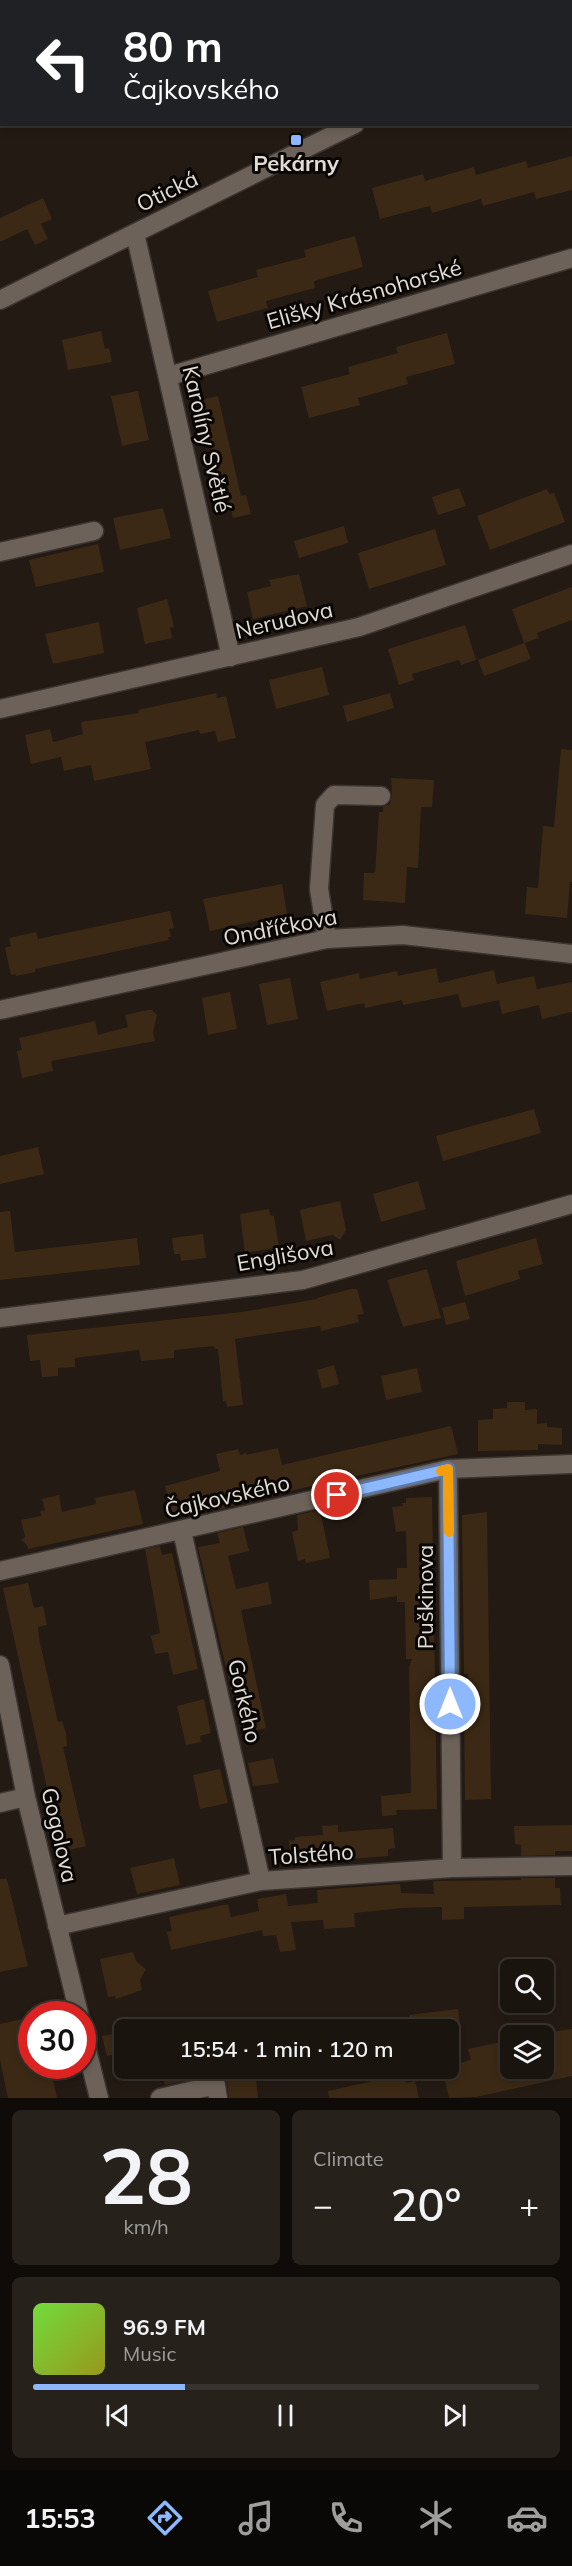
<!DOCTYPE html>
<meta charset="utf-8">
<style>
body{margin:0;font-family:Mulish,sans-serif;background:#27211c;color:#f1f3f6;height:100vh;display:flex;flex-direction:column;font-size:22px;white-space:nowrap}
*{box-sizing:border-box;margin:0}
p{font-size:20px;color:#9f9e9e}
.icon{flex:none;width:33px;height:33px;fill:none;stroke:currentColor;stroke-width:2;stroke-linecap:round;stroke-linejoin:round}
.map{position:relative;height:2098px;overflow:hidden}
.sheet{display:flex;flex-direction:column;gap:12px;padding:12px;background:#0e0b08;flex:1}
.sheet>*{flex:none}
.hud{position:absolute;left:0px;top:0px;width:573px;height:126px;box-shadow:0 3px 9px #0003,0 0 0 2px #38332e;background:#202124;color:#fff;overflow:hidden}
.tools{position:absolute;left:500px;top:1959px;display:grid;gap:12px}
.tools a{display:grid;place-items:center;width:54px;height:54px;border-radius:9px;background:#1a140e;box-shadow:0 3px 9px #0003,0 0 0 2px #38332e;font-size:30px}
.speed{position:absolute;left:18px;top:2001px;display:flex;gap:12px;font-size:30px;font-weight:700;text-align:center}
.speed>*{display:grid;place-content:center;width:78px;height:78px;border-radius:50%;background:#1a140e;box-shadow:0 3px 9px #0003,0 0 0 2px #38332e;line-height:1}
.speed .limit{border:9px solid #d22;background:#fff;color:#111}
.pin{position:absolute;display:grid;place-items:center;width:51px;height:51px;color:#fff;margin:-26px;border:3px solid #fff;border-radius:50%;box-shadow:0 2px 6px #0007}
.me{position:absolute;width:66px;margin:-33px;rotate:0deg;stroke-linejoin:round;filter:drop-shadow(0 0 4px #0008)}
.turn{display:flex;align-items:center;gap:21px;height:126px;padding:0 24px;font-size:27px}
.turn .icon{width:78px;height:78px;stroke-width:2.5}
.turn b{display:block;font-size:42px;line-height:51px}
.big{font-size:45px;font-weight:600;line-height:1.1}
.sheet .widget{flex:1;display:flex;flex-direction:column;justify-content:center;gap:9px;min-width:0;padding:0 21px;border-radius:9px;background:#27211c}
.sheet .dial{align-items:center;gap:0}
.dial b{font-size:78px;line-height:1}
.song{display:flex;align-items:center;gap:18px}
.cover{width:72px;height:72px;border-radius:9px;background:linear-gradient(135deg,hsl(100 70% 55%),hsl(60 70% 35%))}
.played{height:6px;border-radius:3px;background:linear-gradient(90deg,#8eb8fd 30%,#38332e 30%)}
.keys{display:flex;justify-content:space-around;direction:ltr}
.heat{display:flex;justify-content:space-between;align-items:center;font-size:33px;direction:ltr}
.sheet .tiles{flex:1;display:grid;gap:12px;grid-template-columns:1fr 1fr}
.widget:last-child{grid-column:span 2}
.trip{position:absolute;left:114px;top:2019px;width:345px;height:60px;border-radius:9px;background:#1a140e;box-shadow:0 3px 9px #0003,0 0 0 2px #38332e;font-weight:600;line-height:60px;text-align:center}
.tab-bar{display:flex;height:96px;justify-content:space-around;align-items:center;background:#0a0806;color:#9f9e9e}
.tab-bar .icon{width:42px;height:42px}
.tab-bar .on{color:#8eb8fd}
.tab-bar b{font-size:27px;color:#f1f3f6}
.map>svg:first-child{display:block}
</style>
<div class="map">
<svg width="572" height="2098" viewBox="0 0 572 2098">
<rect width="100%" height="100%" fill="#231a13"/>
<path fill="#202d18" d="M274,0H572V18V2Z"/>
<path fill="#3b2915" d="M572,156V190L536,199L534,192L483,206L481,199L432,213L430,206L380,219L372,188L423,174L425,181L474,167L476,175L526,161L528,168Z
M43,198L52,219L41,224L48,239L35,245L27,229L0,242V218Z
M355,236L363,267L314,281L315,288L266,301L268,308L217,322L208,291L258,277L256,270L306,257L304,250Z
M101,331L105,349L109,348L112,362L68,370L62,340Z
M447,333L455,364L406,377L408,384L358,398L360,405L309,418L301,387L350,374L348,367L398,353L396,347Z
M138,391L149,440L122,446L111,396Z
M218,396L241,496L246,495L251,514L233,518L229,499L223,501L201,400Z
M459,488L466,506L438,515L432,497Z
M547,489L549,494L554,493L565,522L490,550L477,516Z
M163,508L171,538L120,550L113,518Z
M344,526L348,543L299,558L294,541Z
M435,529L446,565L369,589L358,553Z
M98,544L104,572L36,587L29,560Z
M299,574L307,606L253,619L247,592L271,586L269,580Z
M572,587V620L537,633L539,638L525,643L531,659L484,676L478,660L524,643L512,609Z
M167,599L174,627L170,628L172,638L145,644L137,608Z
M99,622L104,653L53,664L45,634Z
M465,625L476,660L461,665L459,660L412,674L414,680L399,685L388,649Z
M322,667L329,695L276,709L269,680Z
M216,693L217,698L226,696L236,738L218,742L215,731L200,734L199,730L145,742L151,769L94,781L91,765L64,771L61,757L31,764L25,735L50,729L53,742L83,734L81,722L139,713L138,710Z
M390,693L394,708L347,722L343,706Z
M561,749L572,750V882H570L567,918L525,914L527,887L538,888L543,826L554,827Z
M391,778L434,780L432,807H421L418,868L407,867L405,903L363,900L364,873H375L379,812H383V807L390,804L392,797Z
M282,884L287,914L210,931L203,899Z
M170,911L174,928L169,929L171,937H168L169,940L35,969V972L16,976V974L11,975L5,948L11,946L9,938L36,932L38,939Z
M436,968L439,983L494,970L497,984L534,976L537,989L572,982V1012L542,1019L539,1005L502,1014L499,1000L462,1008L458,994L403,1005L402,1000L365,1008L364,1003L327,1011L320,982L359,973L360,979L397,971L398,976Z
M290,978L298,1019L267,1025L259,984Z
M230,992L237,1029L208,1035L202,998Z
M148,1010H152L157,1015L153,1032L155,1041L51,1061L53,1071L22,1078L17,1051L22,1050L19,1038L95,1021L98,1035L128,1027L125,1015Z
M534,1109L541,1133L443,1161L436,1136Z
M38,1147L44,1174L0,1184V1156Z
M418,1181L426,1209L381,1222L373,1194Z
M340,1201L346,1230L340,1240L333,1235L306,1241L300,1210Z
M269,1209L270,1215L274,1216L279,1247L245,1253L240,1214Z
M10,1211L15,1252L137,1238L140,1265L0,1280V1212Z
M203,1234L206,1258L181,1261L180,1254H174L172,1238Z
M536,1238L543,1264L518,1271L520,1279L465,1296L456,1261Z
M427,1269L441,1318L403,1327L387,1280Z
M351,1289H357L364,1314L357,1315L359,1322L321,1331L320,1326L235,1339L243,1405L227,1407L226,1401H223L218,1349H215L214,1346L174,1350V1358L141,1361L139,1350L75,1358V1367L58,1368V1376L42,1377L40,1360L30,1361L27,1335L242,1312L317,1299V1298Z
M465,1302L470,1319L446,1325L442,1308Z
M334,1365L339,1384L322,1389L317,1370Z
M417,1368L422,1392L386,1400L381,1376Z
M507,1402H525V1410L537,1409V1424L547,1423V1427L562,1428V1445L538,1444V1450L478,1451V1420L493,1419V1409L507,1408Z
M451,1426L458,1454L315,1485L213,1511L212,1509L173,1517L165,1486L220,1471L216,1454L238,1449L240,1455L246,1453V1455L278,1448L282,1465Z
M135,1490L143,1524L28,1549L27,1545L21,1540L25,1537L21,1520L41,1516L40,1511L45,1510L42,1499L59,1495L62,1512L96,1504L95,1498Z
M432,1497L437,1809L396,1810L397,1815L382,1816L381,1796L411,1793L409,1667L412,1659H406L405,1602H397V1596L370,1600L369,1580L397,1579V1568H407L406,1531L396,1532L392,1507L403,1506L402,1503H406V1498Z
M320,1510L330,1558L306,1563L305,1559L298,1561L292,1532L298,1530L297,1515Z
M487,1512L491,1799L465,1800L464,1706H469L468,1674H464L462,1515Z
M243,1527L249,1551L228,1556L236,1589L268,1582L272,1604L241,1610L266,1728L248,1732H241L198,1547L220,1543L217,1533Z
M160,1546L162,1555L172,1553L198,1669L173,1675L168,1652L155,1654L151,1636L160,1633L145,1549Z
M28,1583L34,1608L43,1606L47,1625L38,1627L39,1638L58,1722L62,1721L66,1733L67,1746L63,1747L86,1846L65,1851L64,1846L60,1847L3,1588Z
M204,1699L211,1733L200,1736L201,1742L186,1745L177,1706Z
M273,1758L279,1783L253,1786L248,1763Z
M220,1769L228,1803L200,1809L193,1775Z
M338,1825V1832L393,1828L395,1848L388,1849V1856L297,1863V1859H291L289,1841L295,1840V1837L323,1835L322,1826Z
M572,1825V1851H555V1855L521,1856V1845L515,1844L514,1826Z
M174,1858L180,1885L137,1894L130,1868Z
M521,1878H555V1888H560L561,1905L464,1907V1919L442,1920V1907L402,1908L354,1913L355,1927L324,1929L323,1920L291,1922L296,1950L280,1952L276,1935L263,1936L262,1930L171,1950L167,1932L172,1931L169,1917L228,1904L231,1917L259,1911L257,1899L286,1894L288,1906L318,1903L317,1890L400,1884L401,1893L434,1894L433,1881L521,1880Z
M0,1879H7L28,1966L0,1972Z
M133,1952L136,1961L146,1969L140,1980L142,1990L116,1999L115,1996L108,1997L100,1959Z
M458,2009L461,2030H411L409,2015Z
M32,2017V2066H50L57,2098H8L0,2060V2024Z
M572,2029V2076L476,2097L449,2098L442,2068L471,2060L468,2049L510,2040V2068H543V2033Z
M124,2032V2052L107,2056L102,2036Z
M162,2068H225L226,2074L255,2068L258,2098H229L227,2083L223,2076L219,2074L165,2085Z
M404,2074L406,2083L415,2081L419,2098H329L328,2091Z"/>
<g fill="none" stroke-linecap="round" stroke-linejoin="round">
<g stroke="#3b3431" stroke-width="21">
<path id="minor" d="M135,233L231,657
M0,300L355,124
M169,376L572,258
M0,552L94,531
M0,709L359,627L572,554
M327,939L319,889L325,805L334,795L381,796
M0,1010L327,939L403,935L572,954
M0,1318L303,1280L572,1204
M448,1469L452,1868
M182,1531L261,1881
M0,1571L448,1469L572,1464
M0,1665L26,1797L79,2014
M0,1803L26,1797
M57,1926L261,1881L452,1868L572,1866
M82,2030L99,2098
M160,2098L216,2085L218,2098"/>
</g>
<use href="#minor" stroke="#6c6259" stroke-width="18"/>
</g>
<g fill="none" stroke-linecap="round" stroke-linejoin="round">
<g stroke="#5c78a4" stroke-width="15">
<path id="route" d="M337,1495L448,1469L450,1704"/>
</g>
<use href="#route" stroke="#8eb8fd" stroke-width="10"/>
<path stroke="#f59e0b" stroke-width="10" d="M441,1471L448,1469L449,1532"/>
</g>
<rect fill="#8eb8fd" stroke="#090604" stroke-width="2" x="290" y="134" width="12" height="12" rx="3"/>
<g text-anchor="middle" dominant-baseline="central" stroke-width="6" stroke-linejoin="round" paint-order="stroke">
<g font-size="22" font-weight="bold" fill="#e2dcd7" stroke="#090604">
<text x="296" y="163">Pekárny</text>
</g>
<g font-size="22" fill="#e2dcd7" stroke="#090604">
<text transform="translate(167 191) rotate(-26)">Otická</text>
<text transform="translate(364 294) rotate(-16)">Elišky Krásnohorské</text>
<text transform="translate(207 439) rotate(77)">Karolíny Světlé</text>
<text transform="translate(284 620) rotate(-13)">Nerudova</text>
<text transform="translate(280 927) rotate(-11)">Ondříčkova</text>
<text transform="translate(285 1255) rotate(-10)">Englišova</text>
<text transform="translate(227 1496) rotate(-13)">Čajkovského</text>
<text transform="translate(425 1597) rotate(-90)">Puškinova</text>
<text transform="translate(245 1701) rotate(77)">Gorkého</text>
<text transform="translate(60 1835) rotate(77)">Gogolova</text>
<text transform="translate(311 1854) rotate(-4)">Tolstého</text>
</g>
</g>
</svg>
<div class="tools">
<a><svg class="icon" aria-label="search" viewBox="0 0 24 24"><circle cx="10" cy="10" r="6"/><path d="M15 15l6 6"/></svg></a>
<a><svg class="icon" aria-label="layers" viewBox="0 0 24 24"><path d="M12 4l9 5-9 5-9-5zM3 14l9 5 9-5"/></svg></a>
</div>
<div class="speed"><div class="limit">30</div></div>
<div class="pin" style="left:337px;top:1495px;background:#d93025"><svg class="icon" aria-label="arrive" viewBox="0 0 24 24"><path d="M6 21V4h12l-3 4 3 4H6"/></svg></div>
<svg class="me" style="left:450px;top:1704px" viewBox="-20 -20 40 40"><circle r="17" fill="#8eb8fd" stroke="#fff" stroke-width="3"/><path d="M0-11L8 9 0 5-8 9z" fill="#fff"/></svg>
<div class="trip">15:54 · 1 min · 120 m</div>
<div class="hud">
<div class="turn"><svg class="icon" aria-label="left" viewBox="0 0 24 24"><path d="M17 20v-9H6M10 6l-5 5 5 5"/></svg><div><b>80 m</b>Čajkovského</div></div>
</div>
</div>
<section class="sheet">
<div class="tiles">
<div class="widget dial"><b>28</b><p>km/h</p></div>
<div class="widget"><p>Climate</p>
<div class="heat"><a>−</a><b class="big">20°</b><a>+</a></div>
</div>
<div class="widget">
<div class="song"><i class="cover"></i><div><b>96.9 FM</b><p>Music</p></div></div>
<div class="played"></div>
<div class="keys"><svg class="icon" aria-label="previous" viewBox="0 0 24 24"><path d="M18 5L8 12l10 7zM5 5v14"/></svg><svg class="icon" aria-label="pause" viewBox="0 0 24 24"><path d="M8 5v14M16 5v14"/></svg><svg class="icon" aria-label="next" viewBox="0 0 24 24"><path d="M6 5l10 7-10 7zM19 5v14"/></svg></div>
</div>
</div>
</section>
<nav class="tab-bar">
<b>15:53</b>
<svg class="icon on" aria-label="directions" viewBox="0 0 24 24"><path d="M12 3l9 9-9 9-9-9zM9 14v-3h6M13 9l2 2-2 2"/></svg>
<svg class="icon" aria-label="music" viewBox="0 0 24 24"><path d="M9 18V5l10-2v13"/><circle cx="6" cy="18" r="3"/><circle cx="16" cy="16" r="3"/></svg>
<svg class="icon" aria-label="phone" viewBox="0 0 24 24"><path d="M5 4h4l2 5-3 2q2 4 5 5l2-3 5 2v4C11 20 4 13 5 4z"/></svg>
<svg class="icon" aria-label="climate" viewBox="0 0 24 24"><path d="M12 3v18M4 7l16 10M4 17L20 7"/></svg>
<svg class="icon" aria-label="car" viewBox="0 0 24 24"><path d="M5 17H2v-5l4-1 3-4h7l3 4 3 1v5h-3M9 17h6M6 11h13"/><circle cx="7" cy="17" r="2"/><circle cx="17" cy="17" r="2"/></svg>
</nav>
